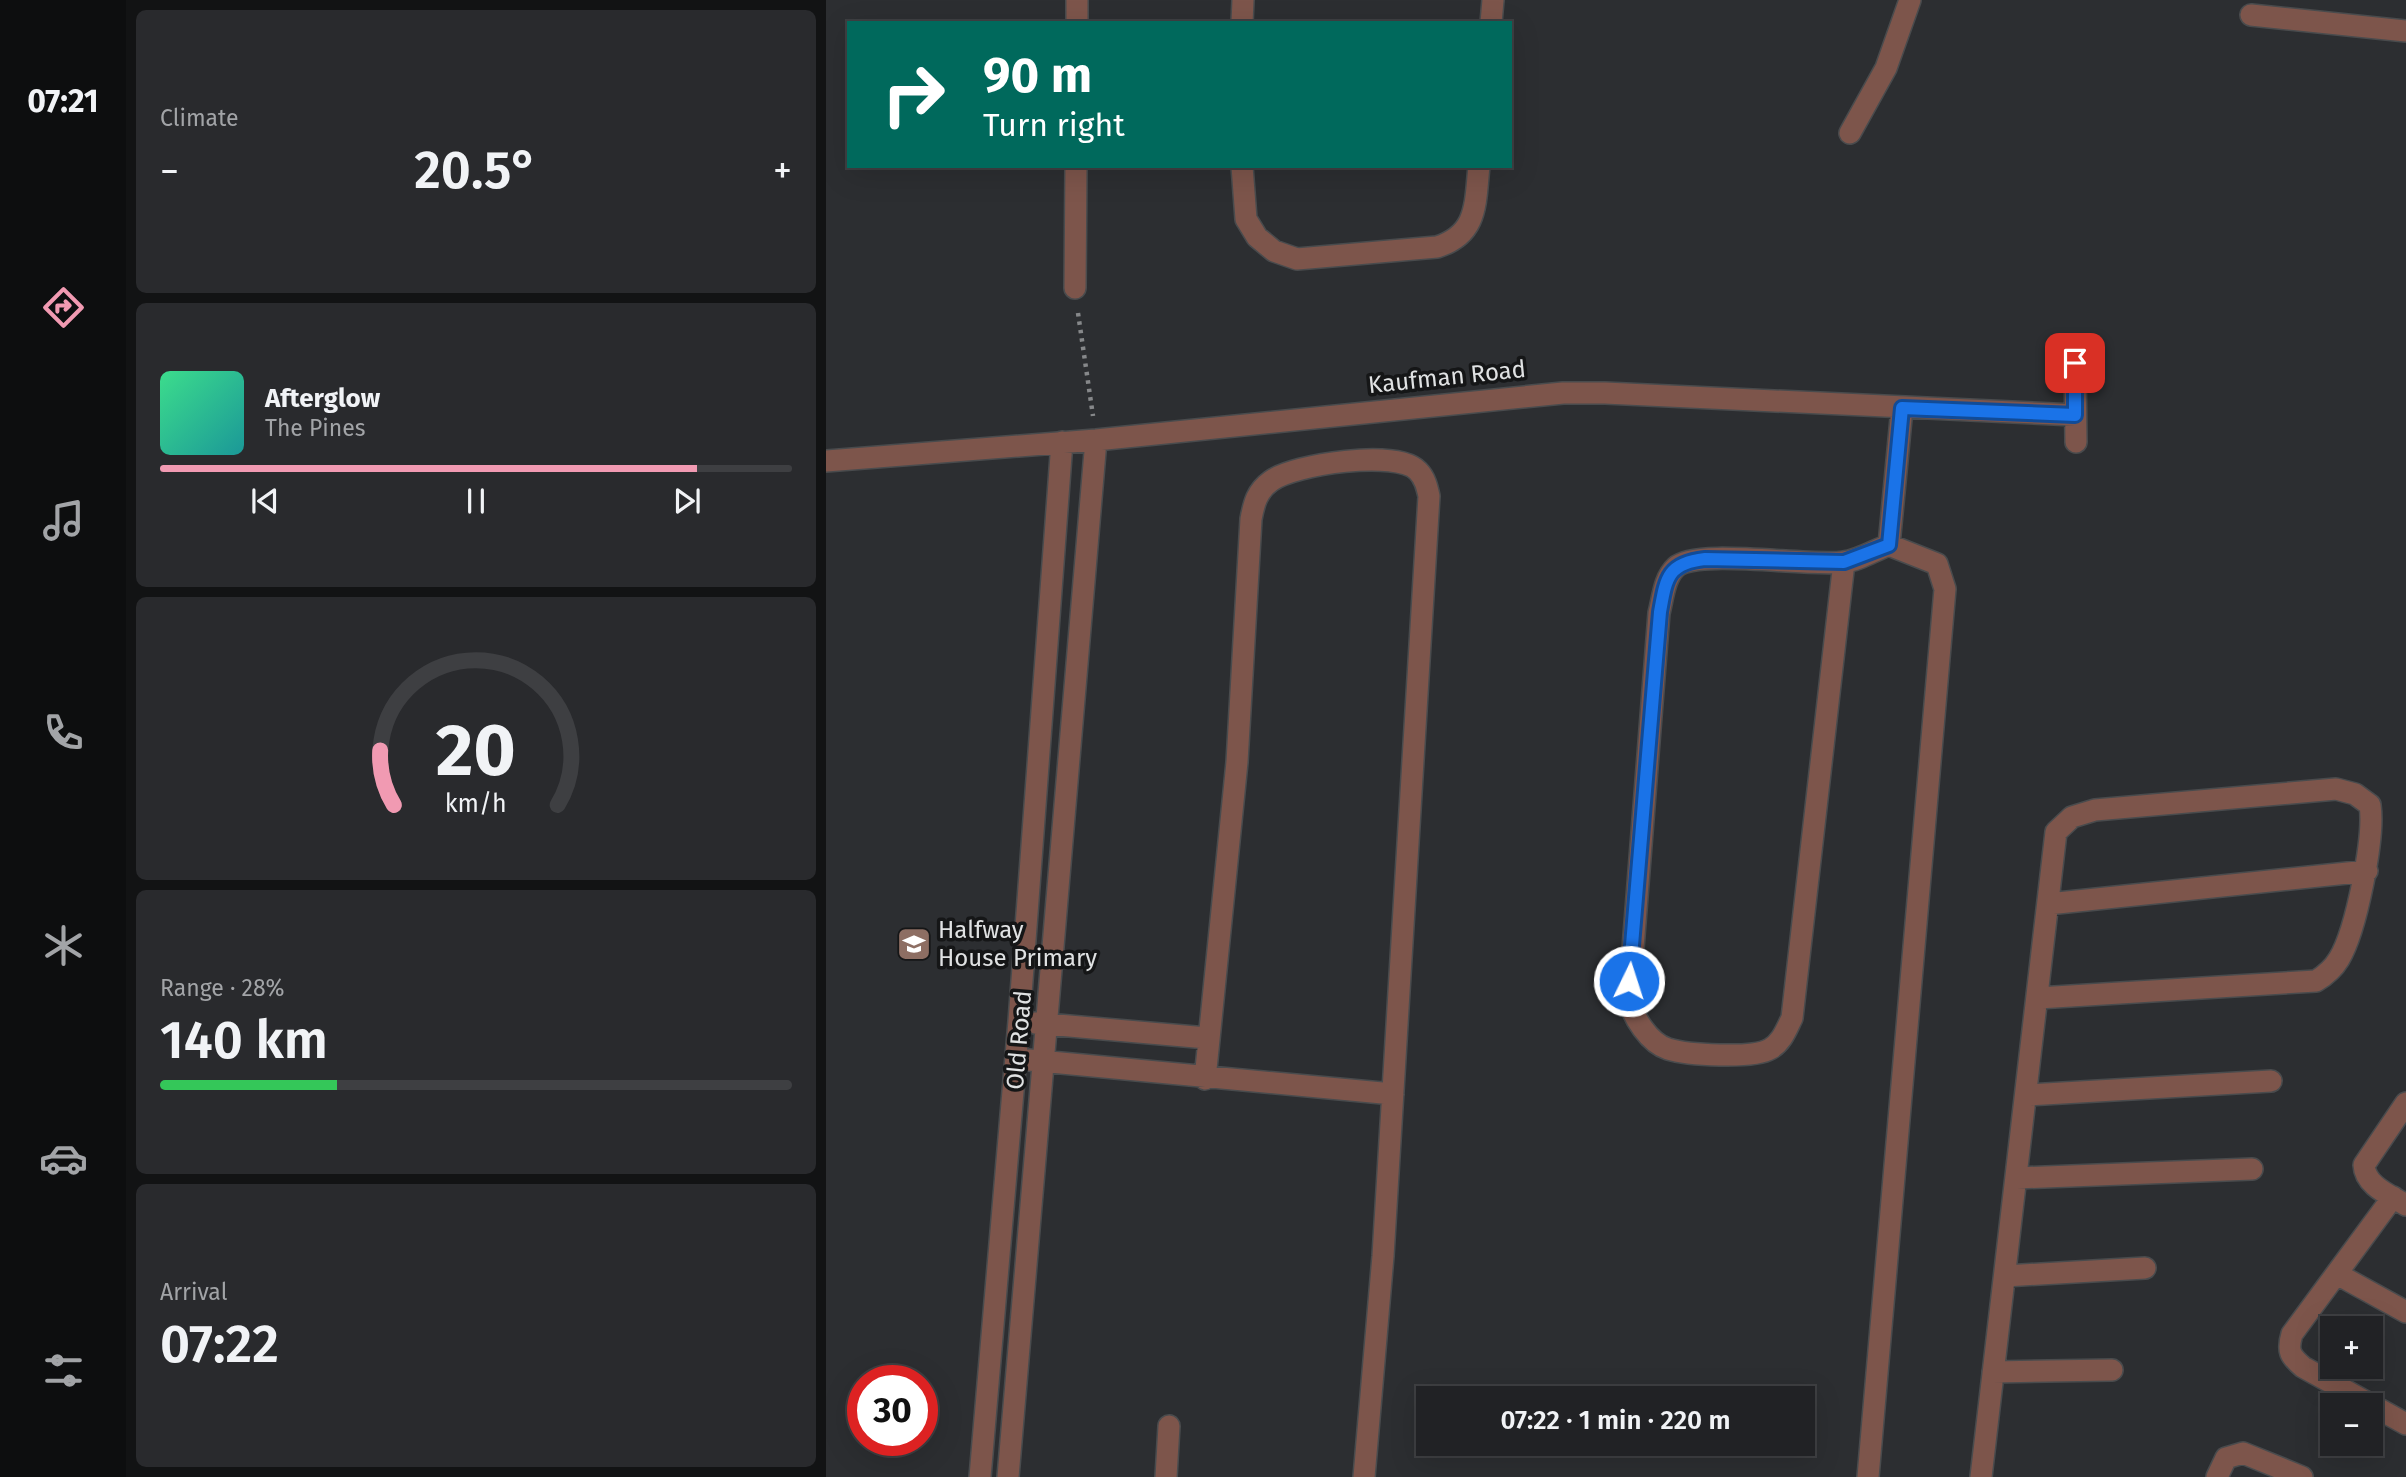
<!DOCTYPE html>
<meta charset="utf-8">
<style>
body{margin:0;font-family:"Fira Sans",sans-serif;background:#292a2d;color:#f1f3f6;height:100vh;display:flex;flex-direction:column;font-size:26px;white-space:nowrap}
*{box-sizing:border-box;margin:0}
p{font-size:23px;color:#a2a4a7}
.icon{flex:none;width:38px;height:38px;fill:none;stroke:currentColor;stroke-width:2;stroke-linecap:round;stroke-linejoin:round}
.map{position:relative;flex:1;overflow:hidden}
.sheet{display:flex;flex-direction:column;gap:10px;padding:10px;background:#121314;width:700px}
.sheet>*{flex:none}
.banner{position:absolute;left:21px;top:21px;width:665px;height:147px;border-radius:0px;box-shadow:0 7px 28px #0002,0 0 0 2px #3e3f42;background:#00695c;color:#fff;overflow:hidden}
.tools{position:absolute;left:1494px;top:1316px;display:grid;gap:14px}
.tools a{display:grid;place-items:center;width:63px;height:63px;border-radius:0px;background:#212225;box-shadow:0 7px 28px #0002,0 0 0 2px #3e3f42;font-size:35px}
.speed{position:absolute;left:21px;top:1365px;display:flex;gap:14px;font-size:35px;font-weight:700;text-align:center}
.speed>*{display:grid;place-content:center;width:91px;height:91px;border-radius:50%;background:#212225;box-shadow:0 7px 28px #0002,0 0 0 2px #3e3f42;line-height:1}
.speed .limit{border:10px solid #d22;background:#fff;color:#111}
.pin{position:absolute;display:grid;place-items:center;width:60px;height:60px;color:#fff;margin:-30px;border-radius:14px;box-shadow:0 4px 10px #0006}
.me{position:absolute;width:77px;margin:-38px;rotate:4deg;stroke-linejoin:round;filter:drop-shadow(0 0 5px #0008)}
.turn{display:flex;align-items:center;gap:24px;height:147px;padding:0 21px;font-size:32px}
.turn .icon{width:91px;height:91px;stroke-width:2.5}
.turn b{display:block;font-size:49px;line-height:60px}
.big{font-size:52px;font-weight:600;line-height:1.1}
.sheet .tile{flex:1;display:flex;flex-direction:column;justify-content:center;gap:10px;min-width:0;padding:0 24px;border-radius:10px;background:#292a2d}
.sheet .dial{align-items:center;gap:0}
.dial svg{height:182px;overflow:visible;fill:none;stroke:#3e3f42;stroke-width:7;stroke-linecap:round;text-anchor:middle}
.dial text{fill:#f1f3f6;stroke:none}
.song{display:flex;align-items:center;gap:21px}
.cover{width:84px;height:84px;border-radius:10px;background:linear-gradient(135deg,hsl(150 70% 55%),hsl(180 70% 35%))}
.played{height:7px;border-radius:4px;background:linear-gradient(90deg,#f19ab2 85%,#3e3f42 85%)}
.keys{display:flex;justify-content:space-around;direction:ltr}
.heat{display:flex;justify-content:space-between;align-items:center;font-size:38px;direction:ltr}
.charge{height:10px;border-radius:5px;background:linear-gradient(90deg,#34c759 28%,#3e3f42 0)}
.trip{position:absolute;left:590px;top:1386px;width:399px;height:70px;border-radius:0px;background:#212225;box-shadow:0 7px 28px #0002,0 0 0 2px #3e3f42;font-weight:600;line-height:70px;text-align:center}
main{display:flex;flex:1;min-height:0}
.menu{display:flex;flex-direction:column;width:126px;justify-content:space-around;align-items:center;background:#0d0e0f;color:#a2a4a7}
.menu .icon{width:49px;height:49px}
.menu .active{color:#f19ab2}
.menu b{font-size:32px;color:#f1f3f6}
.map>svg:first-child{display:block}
</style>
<main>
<nav class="menu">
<b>07:21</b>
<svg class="icon active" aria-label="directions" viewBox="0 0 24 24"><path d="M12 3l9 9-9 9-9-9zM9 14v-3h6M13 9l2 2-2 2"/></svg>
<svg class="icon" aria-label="music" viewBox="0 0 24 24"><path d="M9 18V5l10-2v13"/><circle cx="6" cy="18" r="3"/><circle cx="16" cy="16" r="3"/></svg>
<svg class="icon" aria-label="phone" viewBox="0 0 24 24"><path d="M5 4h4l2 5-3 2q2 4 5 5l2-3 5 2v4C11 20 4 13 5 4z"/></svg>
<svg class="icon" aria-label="climate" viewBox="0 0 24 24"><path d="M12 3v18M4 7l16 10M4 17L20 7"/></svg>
<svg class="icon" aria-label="car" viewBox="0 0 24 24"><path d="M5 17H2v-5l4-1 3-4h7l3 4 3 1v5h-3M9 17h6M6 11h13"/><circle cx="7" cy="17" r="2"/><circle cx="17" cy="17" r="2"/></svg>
<svg class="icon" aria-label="filters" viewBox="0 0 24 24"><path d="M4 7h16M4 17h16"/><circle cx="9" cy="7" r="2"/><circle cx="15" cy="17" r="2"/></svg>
</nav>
<section class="sheet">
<div class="tile"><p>Climate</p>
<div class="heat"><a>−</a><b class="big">20.5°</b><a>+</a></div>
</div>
<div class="tile">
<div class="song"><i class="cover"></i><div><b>Afterglow</b><p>The Pines</p></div></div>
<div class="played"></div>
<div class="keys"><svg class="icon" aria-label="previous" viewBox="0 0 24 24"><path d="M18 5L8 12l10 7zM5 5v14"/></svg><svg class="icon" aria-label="pause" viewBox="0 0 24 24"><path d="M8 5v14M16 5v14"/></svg><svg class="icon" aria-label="next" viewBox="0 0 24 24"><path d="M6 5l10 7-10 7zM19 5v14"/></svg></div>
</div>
<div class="tile dial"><svg viewBox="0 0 100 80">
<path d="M14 69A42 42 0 1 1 86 69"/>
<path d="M14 69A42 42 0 0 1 8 45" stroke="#f19ab2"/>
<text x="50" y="56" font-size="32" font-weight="700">20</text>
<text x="50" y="72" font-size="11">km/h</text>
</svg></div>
<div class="tile"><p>Range · 28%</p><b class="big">140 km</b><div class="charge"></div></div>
<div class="tile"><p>Arrival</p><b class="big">07:22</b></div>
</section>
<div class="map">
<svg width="1580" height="1477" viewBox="0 0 1580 1477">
<rect width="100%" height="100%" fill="#2c2e31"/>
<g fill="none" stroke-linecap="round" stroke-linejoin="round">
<g stroke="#494b4d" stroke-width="24">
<path id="minor" d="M1425,15L1580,31
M251,23V0
M416,23L417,0
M665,23L667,0
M1024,133L1060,68L1084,0
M416,166L420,219L431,237L448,251L471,259L611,247C652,234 649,204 653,166
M249,288L250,166
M1249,364L1250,442
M0,461L270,440L737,393H779L1249,415
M1063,545L1076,408
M1018,562L966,1018C960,1030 956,1042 944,1049C927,1059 861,1055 842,1049C823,1043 807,1017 803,1000L833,613C837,598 838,578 850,567C870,548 984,567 1017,562C1032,561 1049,550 1063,545L1111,564L1119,589L1042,1477
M1222,904L1541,871
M209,1023L381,1038
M203,1060L567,1094
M379,1079L411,762L425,519C428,503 431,491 445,481C468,464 571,449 592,471C599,478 601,487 603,496L557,1256L538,1477
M1200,1095L1445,1081
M1580,1103L1538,1165C1539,1186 1564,1195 1580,1205
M1191,1178L1426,1169
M1567,1197L1466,1334C1461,1351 1464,1356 1477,1367L1580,1424
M1511,1274L1580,1312
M1179,1276L1319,1268
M1167,1372L1286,1370
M154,1477L193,1021L236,442
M182,1477L270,440
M340,1477L343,1426
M1155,1477L1230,832L1246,817L1269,810L1510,789L1529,794L1544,805C1549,837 1530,931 1513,959C1507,969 1500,975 1490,981L1212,998
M1391,1477L1400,1458L1417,1453L1476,1477"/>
</g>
<path stroke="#86888a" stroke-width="4.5" stroke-dasharray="3.5 5" stroke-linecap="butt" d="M252,313L267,416"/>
<use href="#minor" stroke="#7d554b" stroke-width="21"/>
</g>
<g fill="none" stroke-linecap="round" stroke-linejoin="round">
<g stroke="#114b97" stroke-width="18">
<path id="route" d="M803,981L834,612C840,579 841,563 879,559L1018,562L1063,545L1076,408L1249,415V363"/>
</g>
<use href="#route" stroke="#1a73e8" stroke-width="12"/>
</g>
<defs>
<g id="school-square" transform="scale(1.75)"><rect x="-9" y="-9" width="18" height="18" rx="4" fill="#8d6e63" stroke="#151617"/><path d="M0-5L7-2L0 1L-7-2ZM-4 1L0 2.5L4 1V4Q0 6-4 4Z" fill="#fff"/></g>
</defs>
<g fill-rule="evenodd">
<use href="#school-square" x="88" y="944"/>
</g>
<g text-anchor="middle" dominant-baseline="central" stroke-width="7" stroke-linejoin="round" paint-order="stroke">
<g font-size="24" fill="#e0e2e3" stroke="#151617">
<text transform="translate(621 377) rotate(-6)">Kaufman Road</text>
<text transform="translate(193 1040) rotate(-85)">Old Road</text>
</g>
<g font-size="24" fill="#e0e2e3" stroke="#151617" text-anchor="start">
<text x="112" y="930">Halfway<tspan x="112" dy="28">House Primary</tspan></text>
</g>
</g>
</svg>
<div class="tools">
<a>+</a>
<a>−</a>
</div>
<div class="speed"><div class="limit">30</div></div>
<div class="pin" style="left:1249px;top:363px;background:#d93025"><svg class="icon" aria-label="arrive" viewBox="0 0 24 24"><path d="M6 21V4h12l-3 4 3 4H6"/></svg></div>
<svg class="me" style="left:803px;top:981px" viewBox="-20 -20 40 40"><circle r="17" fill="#1a73e8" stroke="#fff" stroke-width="3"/><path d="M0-11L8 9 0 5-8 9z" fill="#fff"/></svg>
<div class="trip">07:22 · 1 min · 220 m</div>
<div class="banner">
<div class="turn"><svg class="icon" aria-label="right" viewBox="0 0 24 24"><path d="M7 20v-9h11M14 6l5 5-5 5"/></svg><div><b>90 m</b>Turn right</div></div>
</div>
</div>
</main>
